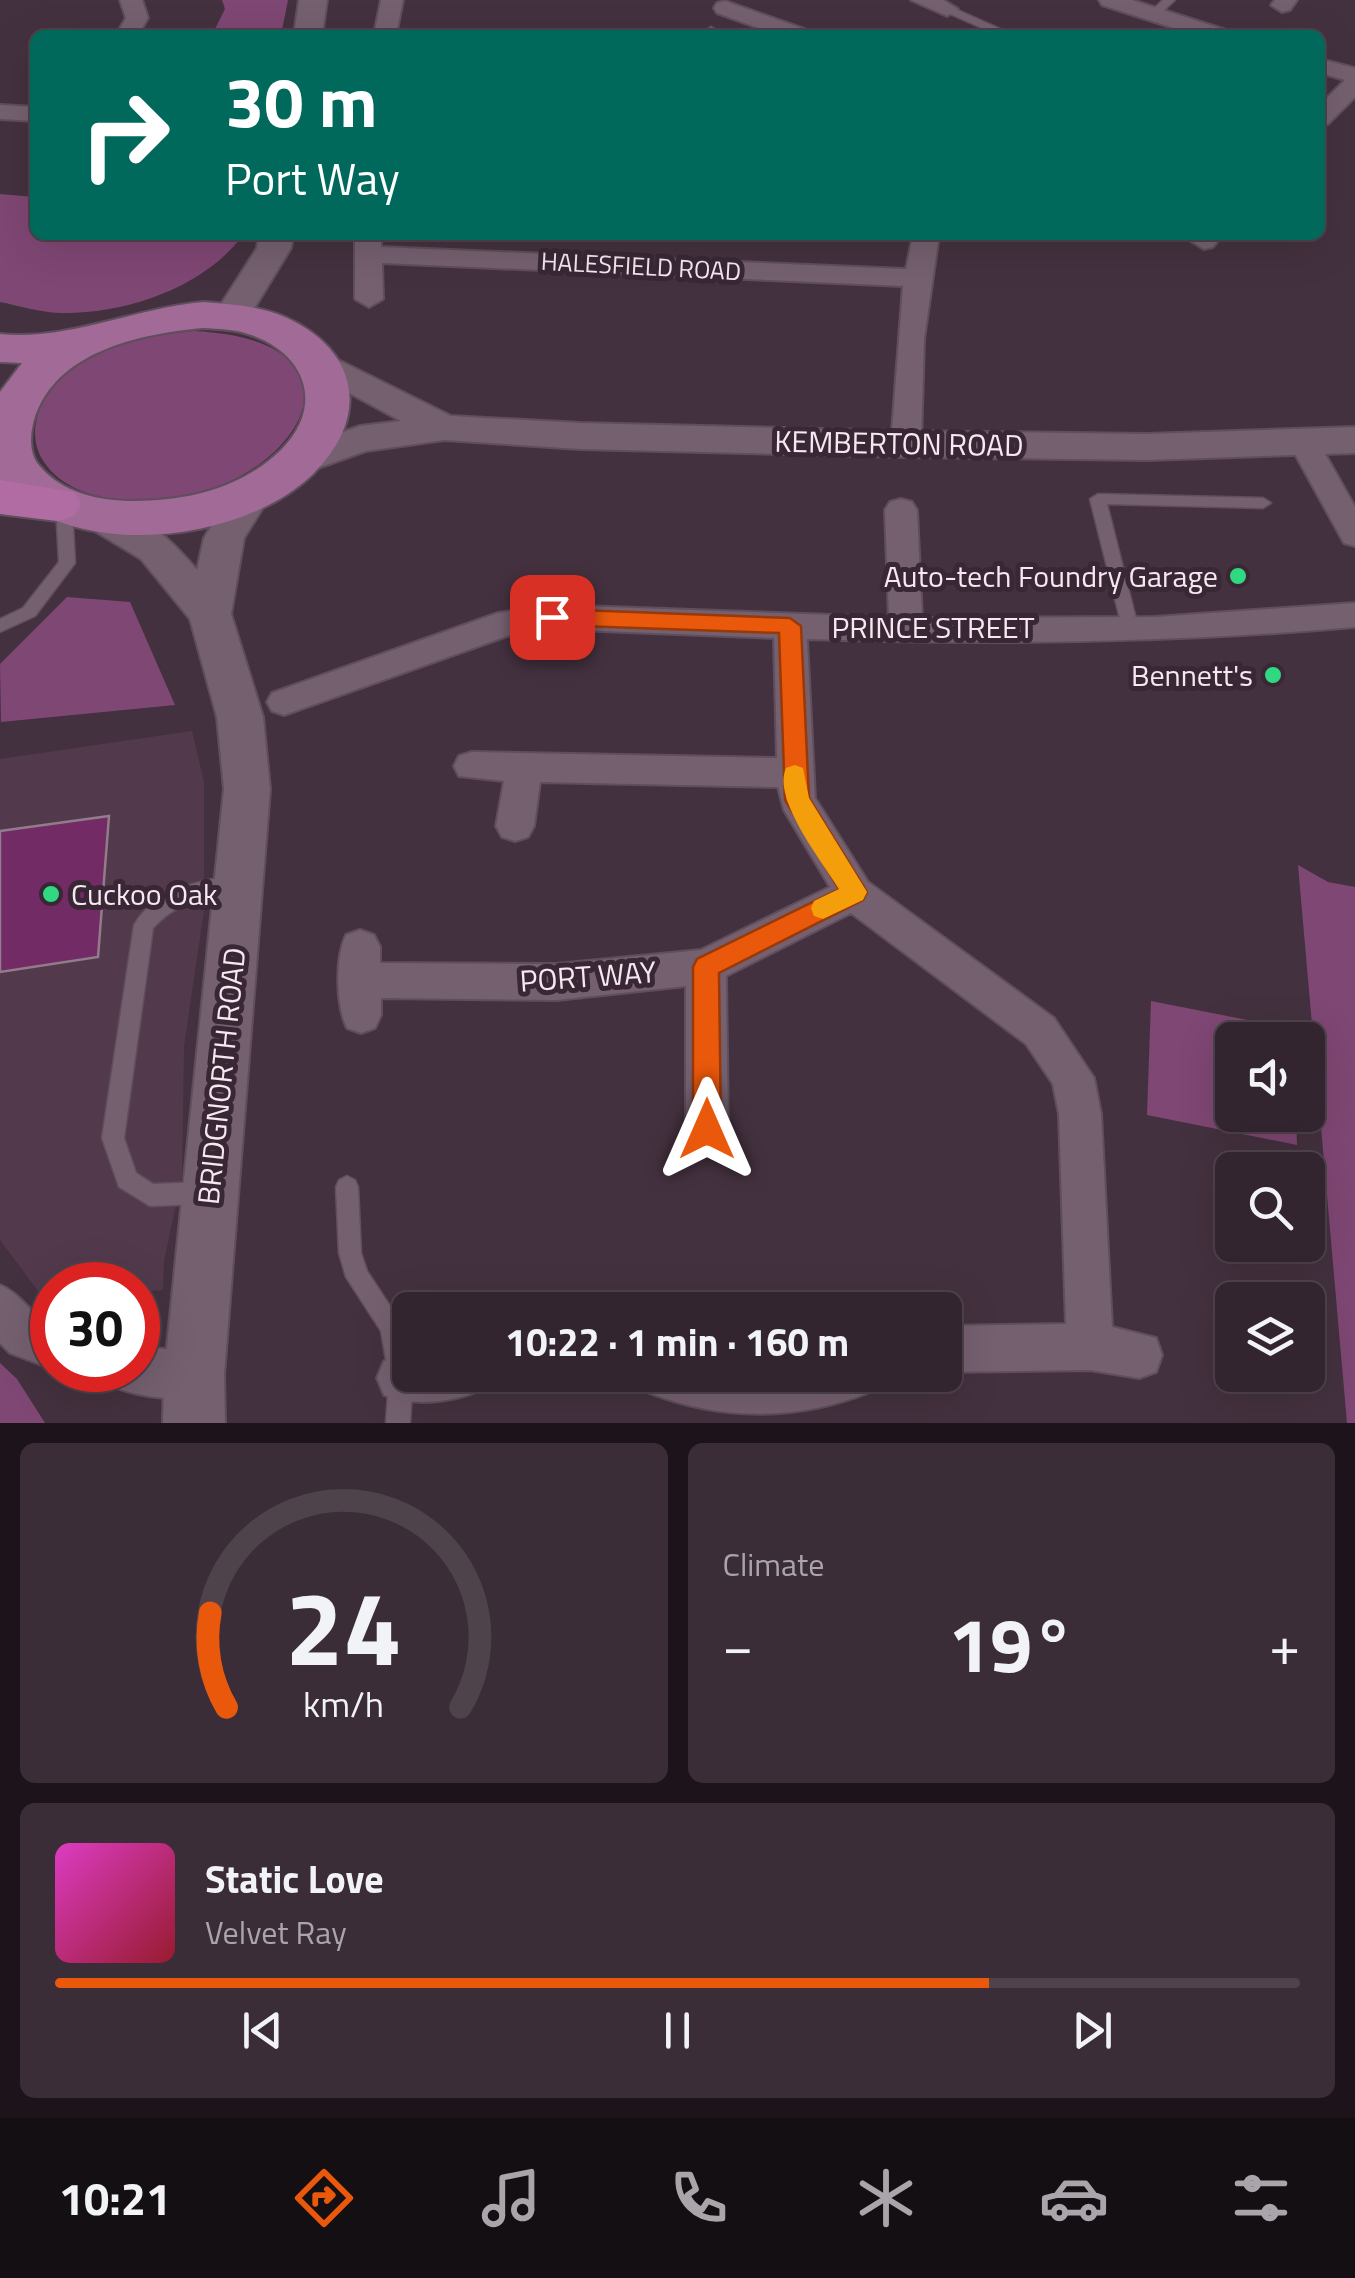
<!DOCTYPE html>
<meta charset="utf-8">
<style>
body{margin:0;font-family:"Titillium Web",sans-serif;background:#3b2d37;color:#f1f3f6;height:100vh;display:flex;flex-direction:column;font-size:38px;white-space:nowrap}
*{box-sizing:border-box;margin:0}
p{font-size:32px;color:#a9a5aa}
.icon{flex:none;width:55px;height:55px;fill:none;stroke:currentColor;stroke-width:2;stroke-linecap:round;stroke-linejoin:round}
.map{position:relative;height:1423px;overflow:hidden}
.panel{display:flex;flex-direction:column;gap:20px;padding:20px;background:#1c141a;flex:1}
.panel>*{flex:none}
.top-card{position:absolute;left:30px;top:30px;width:1295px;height:210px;border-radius:15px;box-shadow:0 10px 40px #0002,0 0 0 2px #4e424b;background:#00695c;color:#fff;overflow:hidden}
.buttons{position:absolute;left:1215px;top:1022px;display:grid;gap:20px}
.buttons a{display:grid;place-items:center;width:110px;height:110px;border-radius:15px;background:#33252f;box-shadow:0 10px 40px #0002,0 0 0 2px #4e424b;font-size:50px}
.speed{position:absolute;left:30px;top:1262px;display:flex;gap:20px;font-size:50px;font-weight:700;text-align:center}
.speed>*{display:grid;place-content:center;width:130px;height:130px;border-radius:50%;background:#33252f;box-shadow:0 10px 40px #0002,0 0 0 2px #4e424b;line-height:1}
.speed .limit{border:15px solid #d22;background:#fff;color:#111}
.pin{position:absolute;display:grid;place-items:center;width:85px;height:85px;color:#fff;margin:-42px;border-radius:20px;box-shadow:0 5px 15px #0006}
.me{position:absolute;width:110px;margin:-55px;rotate:0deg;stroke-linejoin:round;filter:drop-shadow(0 0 8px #0008)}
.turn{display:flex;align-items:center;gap:35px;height:210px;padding:0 30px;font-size:45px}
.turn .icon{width:130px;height:130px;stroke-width:2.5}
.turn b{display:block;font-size:70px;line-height:85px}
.big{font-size:75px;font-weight:700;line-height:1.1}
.panel .card{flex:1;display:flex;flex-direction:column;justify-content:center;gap:15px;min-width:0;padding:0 35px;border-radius:15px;background:#3b2d37}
.panel .dial{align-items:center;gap:0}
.dial svg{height:260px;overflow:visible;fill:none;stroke:#4e424b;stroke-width:7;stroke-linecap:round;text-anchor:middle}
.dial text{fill:#f1f3f6;stroke:none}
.song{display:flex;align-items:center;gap:30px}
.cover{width:120px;height:120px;border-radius:15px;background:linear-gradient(135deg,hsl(310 70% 55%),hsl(350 70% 35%))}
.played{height:10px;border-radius:5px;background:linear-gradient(90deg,#ea580c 75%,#4e424b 75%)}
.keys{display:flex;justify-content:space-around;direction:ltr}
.heat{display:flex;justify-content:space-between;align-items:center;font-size:55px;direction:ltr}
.panel .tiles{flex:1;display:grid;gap:20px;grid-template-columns:1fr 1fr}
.card:last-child{grid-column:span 2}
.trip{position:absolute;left:392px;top:1292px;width:570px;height:100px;border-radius:15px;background:#33252f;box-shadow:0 10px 40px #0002,0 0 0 2px #4e424b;font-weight:700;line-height:100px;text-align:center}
.dock{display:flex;height:160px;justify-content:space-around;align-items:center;background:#140f13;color:#a9a5aa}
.dock .icon{width:70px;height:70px}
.dock .on{color:#ea580c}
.dock b{font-size:45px;color:#f1f3f6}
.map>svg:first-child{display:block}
</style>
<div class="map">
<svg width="1355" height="1423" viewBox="0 0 1355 1423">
<rect width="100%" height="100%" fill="#44313f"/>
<path fill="#523a4c" d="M192,731L204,782V910L184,1046L182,1176L164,1261L163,1290L138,1292V1285H52V1299H44L0,1240V759Z"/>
<path fill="#7f4774" d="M222,0H288L281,35H212L225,9Z
M0,194L35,197V235H243C204,288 125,314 62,313C42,313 20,306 0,302Z
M194,331C400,341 284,514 123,500C94,498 60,487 44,462C35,449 33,433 37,418C54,355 138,335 194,331Z
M67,597L130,602L175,705L1,722L0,664Z
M1298,865L1328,882L1355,887V1423H1347Z
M1151,1001L1293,1029L1294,1040H1232V1115H1296L1297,1145L1147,1115Z
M0,1363L17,1379L45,1423H0Z"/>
<path fill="#722b65" stroke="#927c8c" stroke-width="2.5" d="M109,816L98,957L0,972V831Z"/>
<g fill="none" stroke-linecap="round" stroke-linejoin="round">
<g stroke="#5f4e5b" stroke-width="3">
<path id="service" d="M1163,0H1175L1158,16H1150V12Z
M943,7H951L1005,31L1001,35H988L991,32L943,11Z
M711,27L717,30L712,35H699Z
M1098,494L1263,498L1271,503L1263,508L1107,504L1138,627L1130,633L1122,627L1090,499Z
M64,502L72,507L75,563L35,616L0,632V619L23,608L59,562L56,507Z
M238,875L245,877L248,883L245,889C207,900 183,896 153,928L124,1138L136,1173L153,1184L204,1182L212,1186L215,1193L212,1200L204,1204L150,1206L119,1187L102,1138L134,925C155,889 200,880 238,875Z
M347,1176L355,1180L358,1187L361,1253L367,1271L404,1327L410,1375L413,1378L410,1423H386L389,1378L381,1331L346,1277L339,1253L336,1187L339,1180Z"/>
</g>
<g stroke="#5f4e5b" stroke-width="4">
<path id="minor" d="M120,0H142L148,18L138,35H116L126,18Z
M381,0H403L396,35H374Z
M911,0H943L958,9L947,16Z
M1099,0H1132L1226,30L1229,35H1195L1102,5Z
M1275,0H1297L1290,10L1282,12L1271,5Z
M725,1L807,30L810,35H778L717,13L714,8L717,3Z
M1320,59L1355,68V97L1328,124L1320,126V105L1345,80L1320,73Z
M0,105L35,107V121L0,119Z
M355,235H381V247L906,269L913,235H939L924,339L921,444L917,451H895L891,444L903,286L382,263L383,299L369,307L355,299Z
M1195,235H1222L1213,247L1204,249L1191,241Z
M1304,433L1315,436L1355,507V546L1344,543L1289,443L1293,436Z
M901,499L912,502L917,510L922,618L1155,617L1355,603V627C1172,643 990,645 807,639L815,798L868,882L1054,1018L1094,1078L1101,1114L1112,1327L1156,1338L1162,1355L1156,1372L1139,1378L1090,1370L945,1372V1326L1066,1324L1059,1114L1053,1084L1026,1044L851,913L726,976L728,1129L722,1143L707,1149L692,1143L686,1129V986L557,1000L381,998V1015L375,1028L361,1033L347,1028C336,1005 335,958 346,935L360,930L374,935L380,947V963L557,964L701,950L830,887L784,810L778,787L540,782L534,826L528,837L515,841L502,837L496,826L504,781L459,776L454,766L459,756L472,752L777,758L774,638L552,629L513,634L284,715L272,711L267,702L272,693L498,613L552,605L889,617L885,510L890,502Z
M0,1285C22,1294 31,1316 52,1325L55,1370L10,1353L0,1343Z
M138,1347L194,1351L211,1358L218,1375L211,1392C183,1403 142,1398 114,1387L107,1370H138Z
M401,1354H410V1375H483L476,1392C449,1403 411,1406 384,1395L377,1378L384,1361Z
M640,1375H877L870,1392C799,1421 719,1421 647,1392Z"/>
</g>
<g stroke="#5f4e5b" stroke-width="4">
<path id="tertiary" d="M299,0H327L322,35H294Z
M259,235H293L291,248L244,325L231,328L218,325L213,317L257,248Z
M320,351L451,416L580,423L906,431L1147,434L1355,427V453L1147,460L906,457L580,449L444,440L366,451L298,475L284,471L278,462L284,453L360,426L401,421L307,370L302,362L307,354Z
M252,480L266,483L272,493L244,538L231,614L263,717L270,789L224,1375L225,1423H163L164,1375L224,789L217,717L190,619L141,559L90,528L84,518L90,508C130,497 173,542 197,570L204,538L238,483Z"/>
</g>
<g stroke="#5f4e5b" stroke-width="4">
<path id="primary" d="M203,302C230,304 259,306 285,317C359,350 371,417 313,474C241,544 70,563 0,482V392L22,363L0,362V334C68,341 135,308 203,302ZM203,328C218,329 234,329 248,334C305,352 326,405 281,450C242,488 187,501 134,501C99,501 61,493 38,464C29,452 30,434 34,420C55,351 140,334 203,328Z"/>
</g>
<g stroke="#5f4e5b" stroke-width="4">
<path id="trunk" d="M0,480L74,492L81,504L74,516L57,521L0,514Z"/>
</g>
<use href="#service" fill="#756070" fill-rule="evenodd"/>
<use href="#minor" fill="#756070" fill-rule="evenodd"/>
<use href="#tertiary" fill="#756070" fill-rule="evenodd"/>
<use href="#primary" fill="#a26a96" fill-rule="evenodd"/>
<use href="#trunk" fill="#b16da3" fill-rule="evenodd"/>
</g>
<path fill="#ea580c" stroke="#983908" stroke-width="2.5" d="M552,609L790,618L801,626L809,798L867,892L863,900L719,973L721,1129L717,1138L707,1142L697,1138L693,1129V967L697,959L839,889L785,800L779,633L552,625L541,617Z"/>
<path fill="#f59e0b" d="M795,765L803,768L809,798L867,892L863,900L823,919L814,916L811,908L814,901L839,889C822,861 772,799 786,768Z"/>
<g fill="#31d882" stroke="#392735" stroke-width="4">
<circle cx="1238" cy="576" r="10"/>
<circle cx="1273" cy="675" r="10"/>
<circle cx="51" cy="894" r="10"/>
</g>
<g text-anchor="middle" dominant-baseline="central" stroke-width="10" stroke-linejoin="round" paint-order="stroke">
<g font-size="25" fill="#f5e8f1" stroke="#392735">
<text transform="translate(641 266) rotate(3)">HALESFIELD ROAD</text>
</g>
<g font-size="30" fill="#f5e8f1" stroke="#392735">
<text transform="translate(899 443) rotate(1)">KEMBERTON ROAD</text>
<text x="933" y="627">PRINCE STREET</text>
<text transform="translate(588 976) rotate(-4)">PORT WAY</text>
<text transform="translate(221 1076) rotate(-84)">BRIDGNORTH ROAD</text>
</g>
<g font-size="30" fill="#f5e8f1" stroke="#392735" text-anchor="end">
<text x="1218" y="576">Auto-tech Foundry Garage</text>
<text x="1253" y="675">Bennett's</text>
<text x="71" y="894" text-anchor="start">Cuckoo Oak</text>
</g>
</g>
</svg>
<div class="buttons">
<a><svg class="icon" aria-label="sound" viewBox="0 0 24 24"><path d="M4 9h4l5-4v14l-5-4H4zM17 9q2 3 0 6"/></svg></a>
<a><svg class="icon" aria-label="search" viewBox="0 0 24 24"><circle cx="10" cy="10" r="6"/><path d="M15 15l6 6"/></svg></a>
<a><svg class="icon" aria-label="layers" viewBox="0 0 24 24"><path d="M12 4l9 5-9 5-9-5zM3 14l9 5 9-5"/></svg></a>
</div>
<div class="speed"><div class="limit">30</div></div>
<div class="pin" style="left:552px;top:617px;background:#d93025"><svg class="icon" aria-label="arrive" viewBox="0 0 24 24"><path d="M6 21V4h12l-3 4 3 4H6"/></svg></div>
<svg class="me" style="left:707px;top:1129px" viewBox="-20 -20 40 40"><path d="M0-17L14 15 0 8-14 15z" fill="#ea580c" stroke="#fff" stroke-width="4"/></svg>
<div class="trip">10:22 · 1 min · 160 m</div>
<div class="top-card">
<div class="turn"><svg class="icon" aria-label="right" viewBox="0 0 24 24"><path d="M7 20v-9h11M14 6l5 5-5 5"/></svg><div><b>30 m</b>Port Way</div></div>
</div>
</div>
<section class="panel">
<div class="tiles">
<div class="card dial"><svg viewBox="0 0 100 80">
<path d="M14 69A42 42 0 1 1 86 69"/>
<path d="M14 69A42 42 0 0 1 9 40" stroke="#ea580c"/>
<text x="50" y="56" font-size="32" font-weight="700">24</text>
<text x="50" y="72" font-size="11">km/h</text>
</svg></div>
<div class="card"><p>Climate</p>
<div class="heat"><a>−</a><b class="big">19°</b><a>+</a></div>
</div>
<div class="card">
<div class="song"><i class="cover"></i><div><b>Static Love</b><p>Velvet Ray</p></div></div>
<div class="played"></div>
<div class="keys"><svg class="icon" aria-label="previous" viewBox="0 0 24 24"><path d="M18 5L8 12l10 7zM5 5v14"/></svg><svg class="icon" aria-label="pause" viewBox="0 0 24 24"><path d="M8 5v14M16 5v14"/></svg><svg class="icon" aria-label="next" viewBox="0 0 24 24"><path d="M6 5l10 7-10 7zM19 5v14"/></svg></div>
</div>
</div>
</section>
<nav class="dock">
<b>10:21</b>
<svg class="icon on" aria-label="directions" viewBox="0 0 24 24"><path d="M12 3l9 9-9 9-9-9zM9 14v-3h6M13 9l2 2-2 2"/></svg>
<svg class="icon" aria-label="music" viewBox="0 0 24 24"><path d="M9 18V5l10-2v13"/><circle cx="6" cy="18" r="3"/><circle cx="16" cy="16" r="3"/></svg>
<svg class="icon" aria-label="phone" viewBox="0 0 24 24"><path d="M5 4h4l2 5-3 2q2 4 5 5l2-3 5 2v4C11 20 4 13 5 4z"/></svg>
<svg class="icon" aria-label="climate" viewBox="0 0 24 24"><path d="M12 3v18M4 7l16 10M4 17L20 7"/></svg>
<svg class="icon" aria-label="car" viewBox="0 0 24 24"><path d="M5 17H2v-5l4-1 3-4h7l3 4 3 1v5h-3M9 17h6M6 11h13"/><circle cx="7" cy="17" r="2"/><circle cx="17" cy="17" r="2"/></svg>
<svg class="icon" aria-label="filters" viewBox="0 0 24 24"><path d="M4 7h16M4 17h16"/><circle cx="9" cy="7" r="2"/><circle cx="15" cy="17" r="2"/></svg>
</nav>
